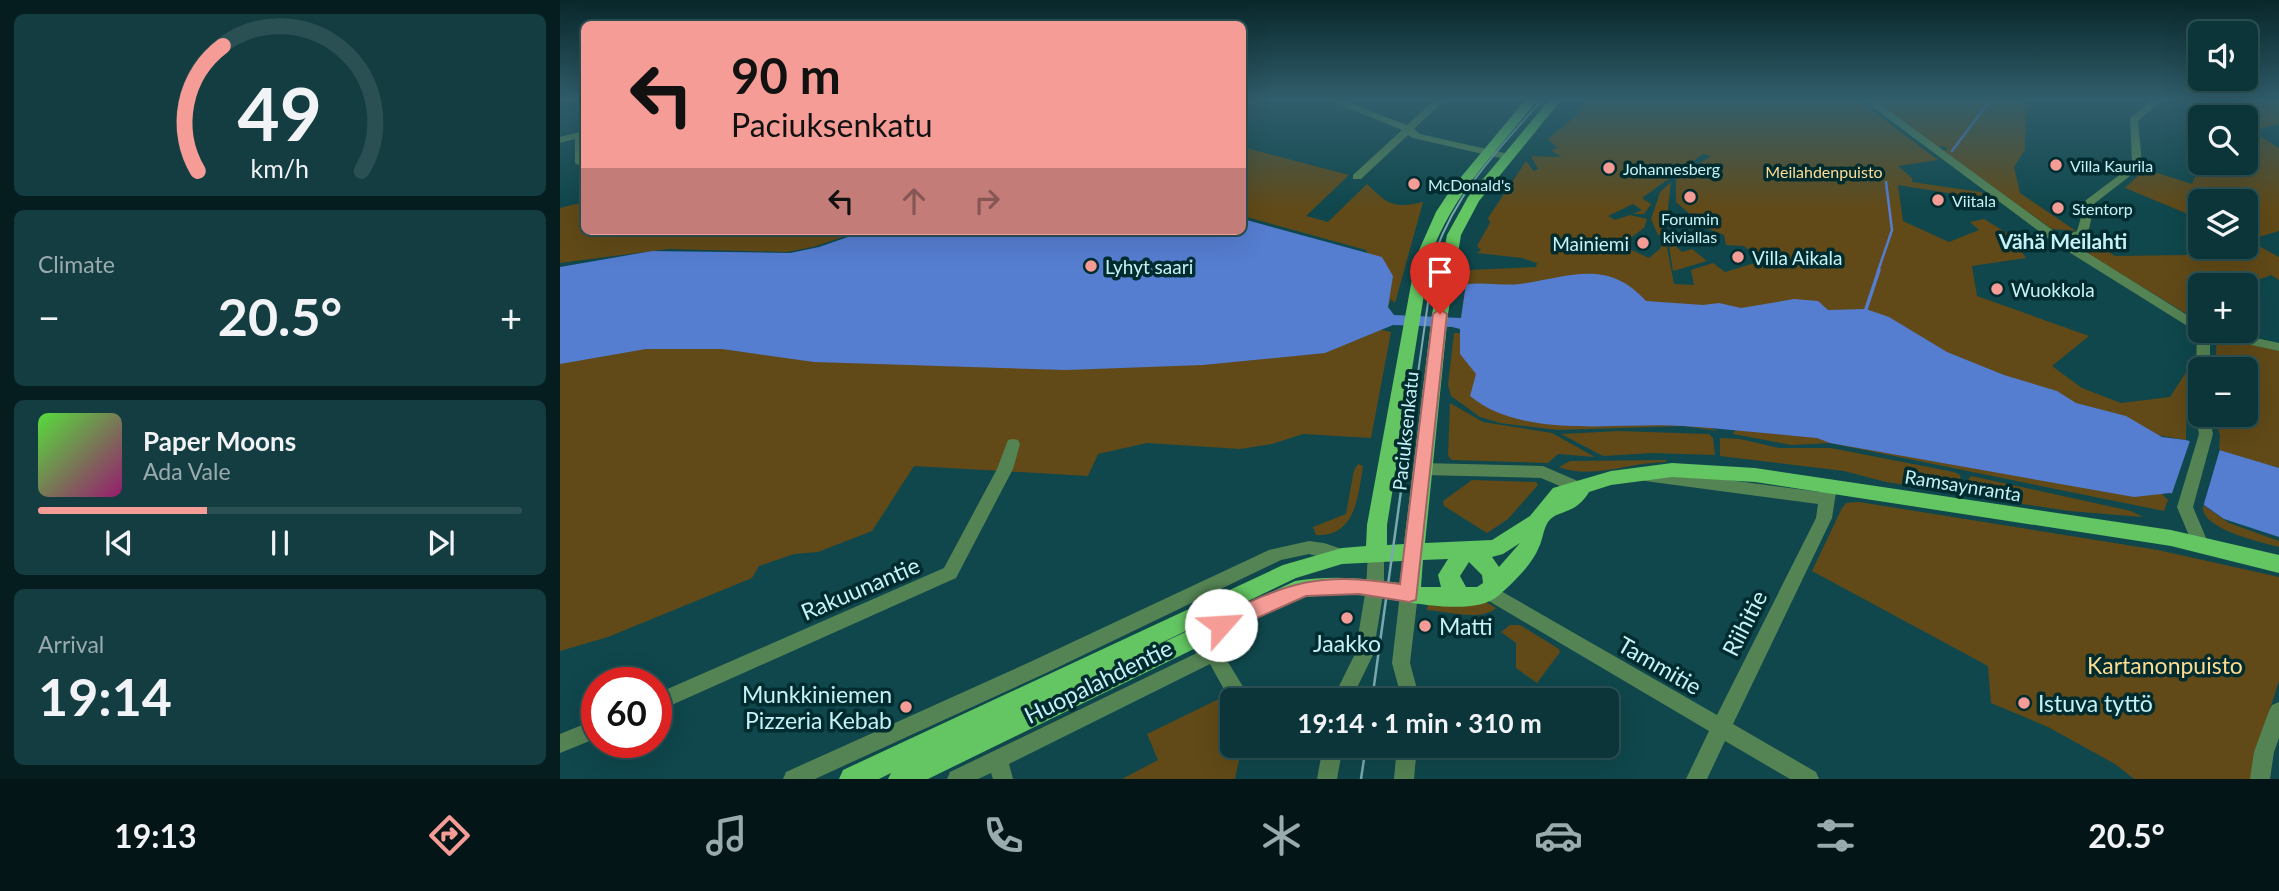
<!DOCTYPE html>
<meta charset="utf-8">
<style>
body{margin:0;font-family:Lato,sans-serif;background:#143d41;color:#f1f3f6;height:100vh;display:flex;flex-direction:column;font-size:26px;white-space:nowrap}
*{box-sizing:border-box;margin:0}
p{font-size:23px;color:#9aabae}
.icon{flex:none;width:38px;height:38px;fill:none;stroke:currentColor;stroke-width:2;stroke-linecap:round;stroke-linejoin:round}
.map{position:relative;flex:1;overflow:hidden}
.sheet{display:flex;flex-direction:column;gap:14px;padding:14px;background:#061d1f;width:560px}
.sheet>*{flex:none}
.top-card{position:absolute;left:21px;top:21px;width:665px;height:214px;border-radius:10px;box-shadow:0 7px 28px #0002,0 0 0 2px #2b5053;background:#f59c96;color:#111;overflow:hidden}
.controls{position:absolute;left:1628px;top:21px;display:grid;gap:14px}
.controls a{display:grid;place-items:center;width:70px;height:70px;border-radius:10px;background:#0b3539;box-shadow:0 7px 28px #0002,0 0 0 2px #2b5053;font-size:35px}
.speed{position:absolute;left:21px;top:667px;display:flex;gap:14px;font-size:35px;font-weight:700;text-align:center}
.speed>*{display:grid;place-content:center;width:91px;height:91px;border-radius:50%;background:#0b3539;box-shadow:0 7px 28px #0002,0 0 0 2px #2b5053;line-height:1}
.speed .limit{border:10px solid #d22;background:#fff;color:#111}
.pin{position:absolute;display:grid;place-items:center;width:60px;height:60px;color:#fff;margin:-72px -30px;border-radius:50% 50% 50% 0;rotate:-45deg;box-shadow:0 0 7px #0007}
.pin .icon{rotate:45deg}
.me{position:absolute;width:77px;margin:-38px;rotate:64deg;stroke-linejoin:round;filter:drop-shadow(0 0 5px #0008)}
.turn{display:flex;align-items:center;gap:24px;height:147px;padding:0 35px;font-size:32px}
.turn .icon{width:91px;height:91px;stroke-width:2.5}
.turn b{display:block;font-size:49px;line-height:60px}
.lanes{display:flex;align-items:center;height:66px;padding:0 35px;background:#0003;justify-content:center;gap:35px;direction:ltr}
.lanes .off{opacity:.35}
.big{font-size:52px;font-weight:700;line-height:1.1}
.sheet .tile{flex:1;display:flex;flex-direction:column;justify-content:center;gap:10px;min-width:0;padding:0 24px;border-radius:10px;background:#143d41}
.sheet .dial{align-items:center;gap:0}
.dial svg{height:182px;overflow:visible;fill:none;stroke:#2b5053;stroke-width:7;stroke-linecap:round;text-anchor:middle}
.dial text{fill:#f1f3f6;stroke:none}
.song{display:flex;align-items:center;gap:21px}
.cover{width:84px;height:84px;border-radius:10px;background:linear-gradient(135deg,hsl(110 70% 55%),hsl(320 70% 35%))}
.played{height:7px;border-radius:4px;background:linear-gradient(90deg,#f59c96 35%,#2b5053 35%)}
.keys{display:flex;justify-content:space-around;direction:ltr}
.heat{display:flex;justify-content:space-between;align-items:center;font-size:38px;direction:ltr}
.trip{position:absolute;left:660px;top:688px;width:399px;height:70px;border-radius:10px;background:#0b3539;box-shadow:0 7px 28px #0002,0 0 0 2px #2b5053;font-weight:700;line-height:70px;text-align:center}
.tab-bar{display:flex;height:112px;justify-content:space-around;align-items:center;background:#041517;color:#9aabae}
.tab-bar .icon{width:49px;height:49px}
.tab-bar .selected{color:#f59c96}
.tab-bar b{font-size:32px;color:#f1f3f6}
main{display:flex;flex:1;min-height:0}
.map>svg:first-child{display:block}
</style>
<main>
<section class="sheet">
<div class="tile dial"><svg viewBox="0 0 100 80">
<path d="M14 69A42 42 0 1 1 86 69"/>
<path d="M14 69A42 42 0 0 1 25 14" stroke="#f59c96"/>
<text x="50" y="56" font-size="32" font-weight="700">49</text>
<text x="50" y="72" font-size="11">km/h</text>
</svg></div>
<div class="tile"><p>Climate</p>
<div class="heat"><a>−</a><b class="big">20.5°</b><a>+</a></div>
</div>
<div class="tile">
<div class="song"><i class="cover"></i><div><b>Paper Moons</b><p>Ada Vale</p></div></div>
<div class="played"></div>
<div class="keys"><svg class="icon" aria-label="previous" viewBox="0 0 24 24"><path d="M18 5L8 12l10 7zM5 5v14"/></svg><svg class="icon" aria-label="pause" viewBox="0 0 24 24"><path d="M8 5v14M16 5v14"/></svg><svg class="icon" aria-label="next" viewBox="0 0 24 24"><path d="M6 5l10 7-10 7zM19 5v14"/></svg></div>
</div>
<div class="tile"><p>Arrival</p><b class="big">19:14</b></div>
</section>
<div class="map">
<svg width="1719" height="779" viewBox="0 0 1719 779">
<rect width="100%" height="100%" fill="#0f474c"/>
<path fill="#614a18" fill-rule="evenodd" d="M1026,99H1297L1378,160L1338,166L1352,178V182L1421,192L1431,200L1338,185L1343,221L1389,242L1419,230L1410,222L1424,219L1450,235L1466,258L1412,266L1417,296L1529,336L1492,366L1522,388L1561,403L1610,397L1627,371L1626,440L901,318L908,270L976,267L977,263L962,258L917,253L921,250L917,246L930,223L928,218L966,161L974,171L978,169L971,156L1001,157L991,150L998,148L988,139L1017,115ZM1143,154L1151,156L1116,179V202L1146,228L1164,235L1166,245L1184,246L1202,261L1165,272L1153,263L1131,270L1134,285L1114,284L1106,242H1100L1101,248L1089,258L1061,245L1084,228L1087,219L1070,215L1055,220L1048,216L1073,204L1082,210L1073,214H1084L1091,204L1082,198Z
M1311,99H1466L1465,150L1454,167L1460,193L1516,231L1492,229L1384,152L1387,148L1384,146L1376,148Z
M1683,99H1719V124L1691,131L1719,148V231L1688,240L1719,257V280L1711,275L1685,285H1640V322L1515,246L1526,237L1555,256L1626,255L1640,246L1685,247V201H1640V219L1565,188L1585,169L1632,184L1641,163H1685V117H1662L1691,103Z
M683,147L789,175L746,216L768,222L807,184C827,204 834,209 863,202L835,303L831,299L828,307L806,250L683,216Z
M1111,182L1105,235H1098L1091,219L1100,192Z
M24,202V231H301L253,247L227,252L108,249L0,263V208Z
M1108,239L1122,252L1132,249L1147,261L1113,271Z
M0,325L817,329L831,332L811,438L743,434L712,444L680,449L587,443L538,454L528,476L354,466L312,531L258,552L234,554L199,566L192,578L48,637L0,651Z
M900,329L1158,431L1124,426L997,430L940,423L920,417L891,396L888,385L894,333H900Z
M1657,337L1719,351V468L1659,451L1660,436L1654,415H1685V369H1655Z
M890,403L923,422L992,433L1035,457L998,454L988,463L892,460L888,456Z
M1182,420L1600,492L1608,500L1604,511L1270,443L1232,445L1173,434Z
M1058,431L1149,434L1153,438L1155,455L1092,453L1043,456L1001,434Z
M1160,438L1180,439L1219,448H1271L1394,472L1400,475L1403,494L1326,482L1284,471L1160,456Z
M1106,460V462C1070,462 1033,480 999,467L1010,461Z
M798,464L803,466C798,496 796,537 756,535L753,527L786,514L794,470Z
M1411,476L1571,511L1583,517L1509,511L1411,496L1408,480Z
M912,480L976,482L978,485L948,519L927,533L884,506L883,501Z
M1299,502L1598,550L1719,577V681L1697,749L1692,779H1574L1555,764L1488,727L1431,703L1428,666L1252,571L1282,508L1286,503Z
M1643,505L1669,523L1719,541V547C1701,542 1639,529 1643,505Z
M868,602H926L936,608C921,622 886,611 867,610Z
M950,625H960L999,649L1000,652L977,683L956,668V643L941,632Z
M669,694L672,746H682L675,779H562L598,760L587,734Z"/>
<path fill="#557dd0" d="M683,219L822,257L833,276L828,307L834,315L901,318L906,284C924,282 943,286 960,284C1010,277 1047,258 1086,301L1143,305L1159,303L1181,308L1234,299L1258,301L1268,310L1306,309L1329,317L1387,352L1444,375L1497,391L1516,403L1566,416L1602,437L1626,440L1719,468V537L1664,519L1644,505L1610,493L1574,497L1270,443L1257,438C1213,434 1168,429 1123,426C1058,422 963,440 910,396L916,374L900,354V329L892,327L833,325L765,353L643,365L506,370L254,362L162,349H86L0,364V267L92,251L230,253L259,247L305,231H682Z"/>
<path fill="#0f474c" d="M1631,438L1660,449L1643,507L1611,496Z"/>
<g fill="none" stroke-linecap="round" stroke-linejoin="round">
<path stroke="#557dd0" stroke-width="2.5" d="M1392,151L1431,99
M1318,271L1332,230L1326,182"/>
<path stroke="#557dd0" stroke-width="3.5" d="M1306,309L1319,270"/>
<path fill="#558454" fill-rule="evenodd" d="M692,99H706L682,109V103Z
M766,99H780L847,125L876,99H886L854,129L860,134L949,154L954,157L949,160L853,138L848,135L801,179H793V175L842,130Z
M1302,99H1313L1502,237L1517,231L1526,200L1570,167L1572,163L1570,118L1593,99H1604L1578,121L1582,163L1579,169L1535,203L1528,233L1510,242L1640,323V331H1663L1719,343V351L1650,336V369H1640L1638,372L1636,369L1637,332L1496,244Z
M24,131V164L20,166L15,163V139L0,143V137Z
M1637,411H1640V415H1649L1653,434L1633,507L1649,545L1647,550L1641,552L1635,550L1617,507L1639,434L1635,415Z
M453,439L458,440L460,444L453,469L396,578L96,712V694L384,568L437,469L448,440Z
M863,463L983,466L1027,485L1029,489L1027,493L1021,495L981,478L863,475L858,473L855,469L858,465Z
M1085,469L1260,492L1264,482H1274L1277,486L1272,518L1173,724L1256,772L1259,779H1230L1165,741L1147,779H1126L1149,731L922,597L919,592L922,587L928,585L934,587L1157,715L1256,518L1258,504L1085,481L1080,479L1077,475L1080,471Z
M749,541L764,543L788,551L790,556L788,561L782,563L749,554L721,560L484,674L255,779H223L226,772L470,662L709,550Z
M816,546L822,548L824,553V588L813,655L791,700H772L795,654L806,588L808,553L810,548Z
M849,587L855,589L858,594L850,663L860,700H842L832,663L840,594L843,589Z
M684,605L690,608L693,613L681,649L665,657L685,690L705,694L707,700H672V704L650,664L449,764L453,779H433L431,773L418,779H387L390,772L668,638L678,608Z
M1719,702V738L1714,752L1710,779H1690L1694,752L1709,711L1712,705Z
M37,719V738L0,753V734Z
M763,746H783L777,779H757Z
M837,746H857L854,779H834Z"/>
<path fill="#63c662" fill-rule="evenodd" d="M966,99H978C935,155 896,188 870,257L827,525V545L844,544L872,314L887,235L908,197L990,99H1002L919,201L901,235L888,314L865,543L932,540L970,516L993,488L1051,471L1112,463L1195,468L1611,530L1719,555V573L1611,546L1195,482L1112,477L1051,485L1029,492C1015,516 997,509 988,522C983,530 983,539 979,547C972,565 952,584 938,596C910,620 831,597 797,595C777,594 758,595 738,598L368,779H328L331,773L319,779H279L283,770L723,565L782,548L806,546L807,525L856,257L876,212L891,189ZM960,543L939,567L932,557L943,554ZM888,559L878,575L881,587H861L863,560ZM842,561L840,583C804,578 771,575 735,581L576,655L736,578L782,564ZM909,562L922,575L923,583L917,587H906L900,576Z"/>
<path stroke="#78a9ae" stroke-width="2" d="M841,493L875,253C897,191 940,147 983,99"/>
<path stroke="#78a9ae" stroke-width="2.5" d="M812,700L841,491
M801,779L806,746"/>
</g>
<linearGradient id="sky" x2="0" y2="1"><stop stop-color="#08272a"/><stop offset="0.48" stop-color="#315e6c"/><stop offset="1" stop-color="#315e6c" stop-opacity="0"/></linearGradient>
<rect width="1719" height="208" fill="url(#sky)"/>
<path fill="#f59c96" stroke="#9f6562" stroke-width="2" d="M880,309L887,314L856,600L849,602L799,594L746,596L668,631L661,633L654,631L651,625L654,618C730,583 755,571 840,584L873,314Z"/>
<g fill="#f59c96" stroke="#002c30" stroke-width="2.5">
<circle cx="1496" cy="165" r="7"/>
<circle cx="1049" cy="168" r="7"/>
<circle cx="854" cy="184" r="7"/>
<circle cx="1130" cy="197" r="7"/>
<circle cx="1378" cy="200" r="7"/>
<circle cx="1498" cy="208" r="7"/>
<circle cx="1083" cy="243" r="7"/>
<circle cx="1178" cy="257" r="7"/>
<circle cx="531" cy="266" r="7"/>
<circle cx="1437" cy="289" r="7"/>
<circle cx="787" cy="618" r="7"/>
<circle cx="865" cy="626" r="7"/>
<circle cx="1464" cy="703" r="7"/>
<circle cx="346" cy="707" r="7"/>
</g>
<g text-anchor="middle" dominant-baseline="central" stroke-width="7" stroke-linejoin="round" paint-order="stroke">
<g font-size="16" fill="#c5f2f6" stroke="#002c30" text-anchor="start">
<text x="1510" y="165">Villa Kaurila</text>
<text x="1063" y="168">Johannesberg</text>
<text x="868" y="184">McDonald's</text>
<text x="1392" y="200">Viitala</text>
<text x="1512" y="208">Stentorp</text>
<text x="1130" y="218" text-anchor="middle">Forumin<tspan x="1130" dy="18">kiviallas</tspan></text>
</g>
<g font-size="16" fill="#ffda91" stroke="#002c30">
<text x="1264" y="171">Meilahdenpuisto</text>
</g>
<g font-size="19" fill="#c5f2f6" stroke="#002c30" text-anchor="start">
<text x="1069" y="243" text-anchor="end">Mainiemi</text>
<text x="1192" y="257">Villa Aikala</text>
<text x="545" y="266">Lyhyt saari</text>
<text x="1451" y="289">Wuokkola</text>
</g>
<g font-size="19" fill="#c5f2f6" stroke="#002c30">
<text transform="translate(845 431) rotate(-84)">Paciuksenkatu</text>
<text transform="translate(1403 485) rotate(9)">Ramsaynranta</text>
</g>
<g font-size="21" font-weight="bold" fill="#c5f2f6" stroke="#002c30">
<text x="1503" y="240">Vähä Meilahti</text>
</g>
<g font-size="23" fill="#c5f2f6" stroke="#002c30">
<text transform="translate(300 588) rotate(-23)">Rakuunantie</text>
<text transform="translate(1184 623) rotate(-63)">Riihitie</text>
<text transform="translate(1100 665) rotate(30)">Tammitie</text>
<text transform="translate(538 681) rotate(-26)">Huopalahdentie</text>
</g>
<g font-size="23" fill="#c5f2f6" stroke="#002c30" text-anchor="start">
<text x="879" y="626">Matti</text>
<text x="787" y="643" text-anchor="middle">Jaakko</text>
<text x="332" y="694" text-anchor="end">Munkkiniemen<tspan x="332" dy="26">Pizzeria Kebab</tspan></text>
<text x="1478" y="703">Istuva tyttö</text>
</g>
<g font-size="23" fill="#ffda91" stroke="#002c30">
<text x="1605" y="665">Kartanonpuisto</text>
</g>
</g>
</svg>
<div class="controls">
<a><svg class="icon" aria-label="sound" viewBox="0 0 24 24"><path d="M4 9h4l5-4v14l-5-4H4zM17 9q2 3 0 6"/></svg></a>
<a><svg class="icon" aria-label="search" viewBox="0 0 24 24"><circle cx="10" cy="10" r="6"/><path d="M15 15l6 6"/></svg></a>
<a><svg class="icon" aria-label="layers" viewBox="0 0 24 24"><path d="M12 4l9 5-9 5-9-5zM3 14l9 5 9-5"/></svg></a>
<a>+</a>
<a>−</a>
</div>
<div class="speed"><div class="limit">60</div></div>
<div class="pin" style="left:880px;top:314px;background:#d93025"><svg class="icon" aria-label="arrive" viewBox="0 0 24 24"><path d="M6 21V4h12l-3 4 3 4H6"/></svg></div>
<svg class="me" style="left:661px;top:625px" viewBox="-20 -20 40 40"><circle r="19" fill="#fff"/><path d="M0-13L10 11 0 6-10 11z" fill="#f59c96"/></svg>
<div class="trip">19:14 · 1 min · 310 m</div>
<div class="top-card">
<div class="turn"><svg class="icon" aria-label="left" viewBox="0 0 24 24"><path d="M17 20v-9H6M10 6l-5 5 5 5"/></svg><div><b>90 m</b>Paciuksenkatu</div></div>
<div class="lanes"><svg class="icon" aria-label="left" viewBox="0 0 24 24"><path d="M17 20v-9H6M10 6l-5 5 5 5"/></svg><svg class="icon off" aria-label="ahead" viewBox="0 0 24 24"><path d="M12 20V5M6 11l6-6 6 6"/></svg><svg class="icon off" aria-label="right" viewBox="0 0 24 24"><path d="M7 20v-9h11M14 6l5 5-5 5"/></svg></div>
</div>
</div>
</main>
<nav class="tab-bar">
<b>19:13</b>
<svg class="icon selected" aria-label="directions" viewBox="0 0 24 24"><path d="M12 3l9 9-9 9-9-9zM9 14v-3h6M13 9l2 2-2 2"/></svg>
<svg class="icon" aria-label="music" viewBox="0 0 24 24"><path d="M9 18V5l10-2v13"/><circle cx="6" cy="18" r="3"/><circle cx="16" cy="16" r="3"/></svg>
<svg class="icon" aria-label="phone" viewBox="0 0 24 24"><path d="M5 4h4l2 5-3 2q2 4 5 5l2-3 5 2v4C11 20 4 13 5 4z"/></svg>
<svg class="icon" aria-label="climate" viewBox="0 0 24 24"><path d="M12 3v18M4 7l16 10M4 17L20 7"/></svg>
<svg class="icon" aria-label="car" viewBox="0 0 24 24"><path d="M5 17H2v-5l4-1 3-4h7l3 4 3 1v5h-3M9 17h6M6 11h13"/><circle cx="7" cy="17" r="2"/><circle cx="17" cy="17" r="2"/></svg>
<svg class="icon" aria-label="filters" viewBox="0 0 24 24"><path d="M4 7h16M4 17h16"/><circle cx="9" cy="7" r="2"/><circle cx="15" cy="17" r="2"/></svg>
<b>20.5°</b>
</nav>
